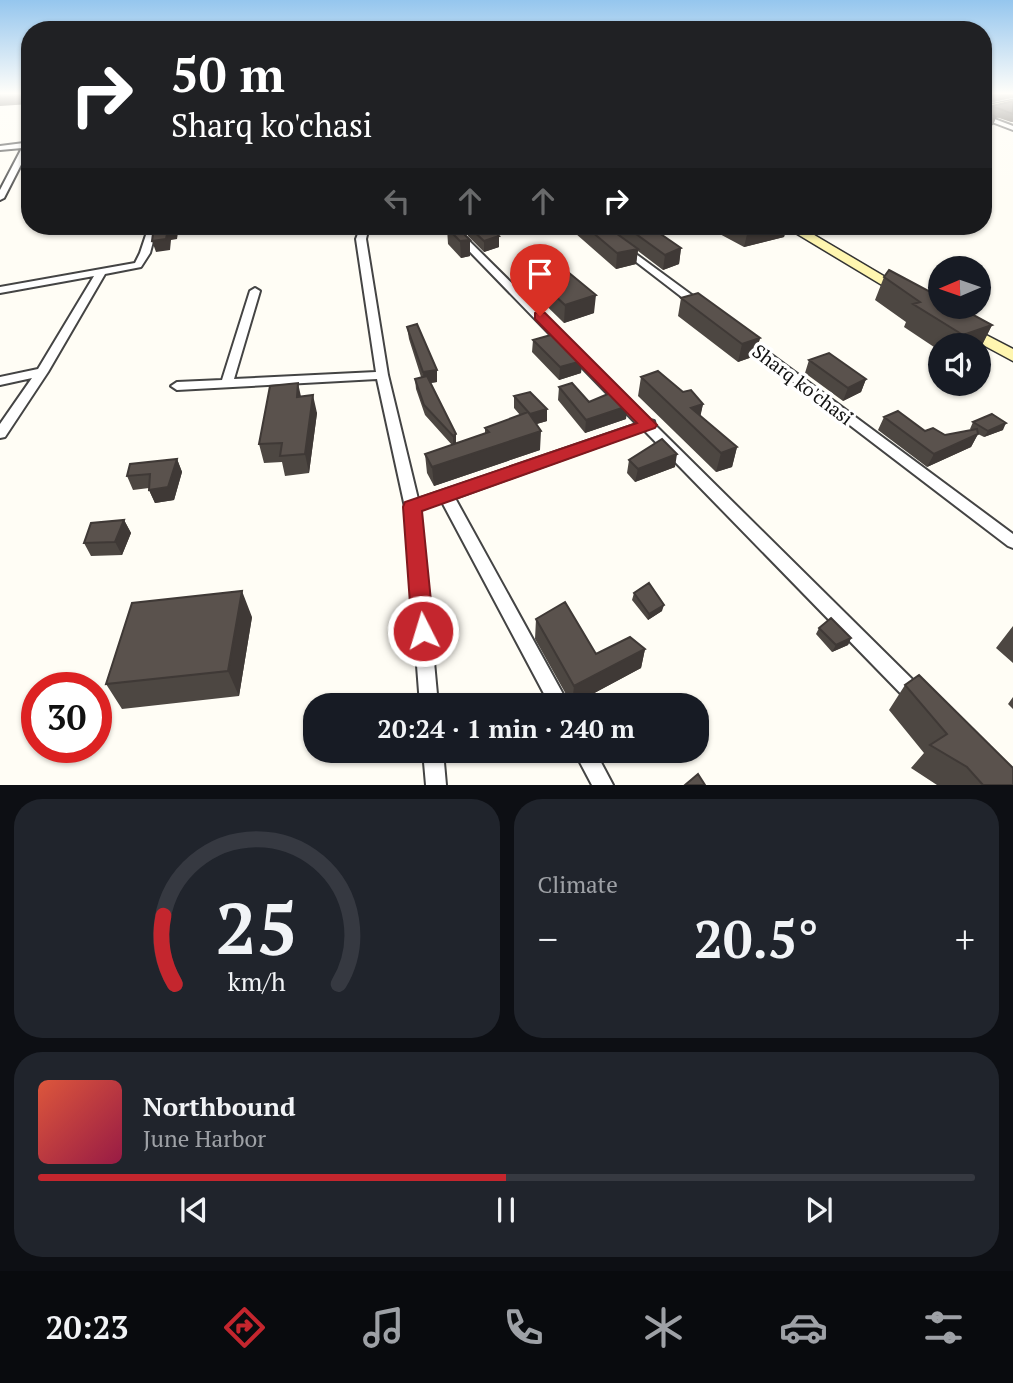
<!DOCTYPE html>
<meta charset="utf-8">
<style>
body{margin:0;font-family:"PT Serif",serif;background:#20242c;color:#f1f3f6;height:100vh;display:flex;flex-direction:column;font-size:26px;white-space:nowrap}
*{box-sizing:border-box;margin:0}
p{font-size:23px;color:#9ea1a6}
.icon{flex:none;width:38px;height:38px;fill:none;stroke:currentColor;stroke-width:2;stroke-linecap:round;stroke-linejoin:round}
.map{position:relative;height:785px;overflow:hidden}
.details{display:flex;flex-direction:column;gap:14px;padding:14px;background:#0d0f14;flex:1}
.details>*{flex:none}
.guide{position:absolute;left:21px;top:21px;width:971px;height:214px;border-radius:28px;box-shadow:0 2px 5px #0004;background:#202124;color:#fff;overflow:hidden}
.needle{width:46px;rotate:268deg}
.tools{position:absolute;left:928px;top:256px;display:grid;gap:14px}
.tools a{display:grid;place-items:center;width:63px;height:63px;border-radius:50%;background:#171b24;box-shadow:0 2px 5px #0004;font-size:35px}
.speed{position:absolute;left:21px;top:672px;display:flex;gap:14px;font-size:35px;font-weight:700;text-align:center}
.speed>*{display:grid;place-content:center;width:91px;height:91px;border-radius:50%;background:#171b24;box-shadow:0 2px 5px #0004;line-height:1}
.speed .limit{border:10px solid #d22;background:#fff;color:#111}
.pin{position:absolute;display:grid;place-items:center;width:60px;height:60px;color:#fff;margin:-72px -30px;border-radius:50% 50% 50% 0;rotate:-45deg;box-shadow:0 0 7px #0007}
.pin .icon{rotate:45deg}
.me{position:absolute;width:77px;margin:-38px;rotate:355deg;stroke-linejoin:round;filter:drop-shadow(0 0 5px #0008)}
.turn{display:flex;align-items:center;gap:24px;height:147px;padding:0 35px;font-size:32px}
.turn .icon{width:91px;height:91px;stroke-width:2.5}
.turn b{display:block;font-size:49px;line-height:60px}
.lanes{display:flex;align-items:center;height:66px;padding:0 35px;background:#0003;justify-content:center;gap:35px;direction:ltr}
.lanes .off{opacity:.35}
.big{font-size:52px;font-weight:600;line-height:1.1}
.details .tile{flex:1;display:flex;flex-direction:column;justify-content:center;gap:10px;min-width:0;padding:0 24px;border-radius:28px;background:#20242c}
.details .dial{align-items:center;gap:0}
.dial svg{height:182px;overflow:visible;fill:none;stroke:#363941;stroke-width:7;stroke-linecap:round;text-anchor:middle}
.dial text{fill:#f1f3f6;stroke:none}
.song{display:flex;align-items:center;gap:21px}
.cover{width:84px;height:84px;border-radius:10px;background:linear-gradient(135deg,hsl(10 70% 55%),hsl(340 70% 35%))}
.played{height:7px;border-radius:4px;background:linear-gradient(90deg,#c4262e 50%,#363941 50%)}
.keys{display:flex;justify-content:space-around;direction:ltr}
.heat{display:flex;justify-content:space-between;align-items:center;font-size:38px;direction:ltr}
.details .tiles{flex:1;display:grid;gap:14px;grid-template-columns:1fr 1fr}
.tile:last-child{grid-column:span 2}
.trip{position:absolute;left:303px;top:693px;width:406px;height:70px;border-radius:28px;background:#171b24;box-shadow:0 2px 5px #0004;font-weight:600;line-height:70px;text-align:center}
.menu{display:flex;height:112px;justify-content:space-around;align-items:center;background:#090b0e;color:#9ea1a6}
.menu .icon{width:49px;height:49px}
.menu .on{color:#c4262e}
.menu b{font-size:32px;color:#f1f3f6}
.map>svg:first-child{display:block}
</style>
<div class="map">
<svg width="1013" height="785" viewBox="0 0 1013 785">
<rect width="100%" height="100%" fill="#fffdf5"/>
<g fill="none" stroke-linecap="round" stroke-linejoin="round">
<g stroke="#444" stroke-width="4">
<path id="minor" d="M984,115L1013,126V130L984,119Z
M30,137V147L4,198L0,200V190L22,148L0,150V146L24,143Z
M149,226H157L150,253L141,267L105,274L48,372L5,437L0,438V424L32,378L0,385V377L38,369L94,276L0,293V287L135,263L140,253Z
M361,226H369L366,239L388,375L418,499L637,424L445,226H454L650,420L654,421L655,425L924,691L926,697L924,703L917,706L910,703L644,430L455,498L569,705H550L442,502L420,510L438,705H420L405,507L377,379L177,390L171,386L177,382L222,380L250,291L255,288L260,291L234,379L376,372L356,239Z
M625,246L704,304V308H696L622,251V247Z
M745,337L749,338L1013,534V548L1008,546L741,342L739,340Z
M423,751H443L446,785H426Z
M574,751H595L613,785H592Z"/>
</g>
<g stroke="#333" stroke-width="3">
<path id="secondary" d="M1013,100V106L984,112V106Z
M784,226H799L909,291L902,295L897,294Z
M965,324L1013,349V361L959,332L957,329L959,326Z"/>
</g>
<use href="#minor" fill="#fff" fill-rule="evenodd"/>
<use href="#secondary" fill="#fff6b0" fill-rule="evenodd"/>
</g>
<path fill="#4d4742" d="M984,93H1013V98L985,104V112L988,114L992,106L1013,101V122H1011L996,117L993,125L989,126L984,124Z
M452,226L470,256L461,258L448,244L447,228Z
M468,226L499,236V247L484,252L468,236Z
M567,226H649L681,248L679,264L663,270L638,251L636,264L616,269Z
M718,226H787L784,237L744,247L716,232Z
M522,265L594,313L564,323L522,282Z
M884,277L992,325L980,349L978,350V345H940V351L904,327L906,322L875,300Z
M681,298L760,338L755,356L738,362L678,316Z
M407,327L437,382L430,383L456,443L485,434V428L520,415L514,408V396L547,421L537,424L540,450L434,486L427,473L425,454L452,445L425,415L416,389L415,379L421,377L409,339Z
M533,340L582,361L581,373L559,380L532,352Z
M809,360L866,379L861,392L843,401L805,373Z
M641,377L683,392L703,404L700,416L737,447L732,467L716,472L638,396Z
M559,387L589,402L626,419L585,433L558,400Z
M301,396L317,413L309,473L285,476L282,462L264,463L259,444Z
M884,417L925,431L945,435L972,430L970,429L973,422L1003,430L984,437L978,434L971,447L927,467L878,430Z
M177,459L182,472L174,500L155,503L149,490V488L133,490L127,476Z
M629,460L675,467L635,482L627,473Z
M124,520L131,533L122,555L91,556L84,543Z
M634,593L662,611L648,620L632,600Z
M252,617L239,696L122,709L106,684Z
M536,619L596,654L645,649L641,668L572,705L535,639Z
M1013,626V663L996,648Z
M819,628L851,638L848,645L832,652L816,634Z
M905,685L1013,785H937L911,768L924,753L889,710Z
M1013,697V709L1008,704Z"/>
<path fill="#3f3936" d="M999,93H1013V96L1012,97L984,104L985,96Z
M30,96V104L0,106V98Z
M996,117L993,125L989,126L992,118Z
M174,226H179L177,239L171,240L170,250L156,252L152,241Z
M749,226H787L784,237L744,247Z
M499,236V247L484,252V241Z
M470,240V256L461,258L460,241Z
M681,248L679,264L663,270L665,255Z
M638,249L636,264L616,269L617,253Z
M596,295L594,313L564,323L565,305Z
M992,325L980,349L978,350V345H958L963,335Z
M760,338L755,356L738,362L742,344Z
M582,361L581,373L559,380L560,367Z
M437,370V382L424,384L423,372Z
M866,379L861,392L843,401L848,388Z
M298,383L302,401L297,397Z
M313,395L317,413L309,473L305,454Z
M703,404L699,423L691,408Z
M628,406L626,419L585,433L586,420Z
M547,409V421L529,426L530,414Z
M1006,423L1003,430L984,437L988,431Z
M541,431L540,450L434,486L432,467Z
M456,434V444L453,446V436Z
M978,434L971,447L927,467L934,454Z
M737,447L732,467L716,472L721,453Z
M677,454L675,467L635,482L638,469Z
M177,459L182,472L174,500L155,503L149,490Z
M124,520L131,533L122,555L115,542Z
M242,591L252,617L239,696L228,671Z
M664,605L662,611L648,620L649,614Z
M851,638L848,645L832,652L836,645Z
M645,649L641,668L572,705L574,686Z"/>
<path fill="#5a524d" stroke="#3f3936" stroke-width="2" d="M0,93H30V96L0,98Z
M984,93H999L985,96V112L996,117L992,118L984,114Z
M1013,101V114L992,106Z
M154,226H174V229H168L166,239L152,241Z
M452,226H456L470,240L460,241L447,228Z
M468,226H487L499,236L484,241Z
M585,226H606L638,249L617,253Z
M625,226H649L681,248L665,255Z
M551,258L596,295L565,305L522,265Z
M889,270L940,297V306H957L992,325L963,335L913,304L920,302L884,277Z
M698,293L760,338L742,344L681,298Z
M417,324L437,370L423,372L407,327Z
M558,333L582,361L560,367L533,340Z
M829,353L866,379L848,388L809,360Z
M658,371L683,392L691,390L703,404L691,408L737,447L721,453L641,377Z
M427,376L456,434L453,436L424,405L415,379Z
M298,383L297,397L313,395L305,454L280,456L282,443L259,444L270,386Z
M572,383L589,402L615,391L628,406L586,420L559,387Z
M530,392L547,409L530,414L514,396Z
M898,411L925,431L933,428L945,435L977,429L978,434L934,454L884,417Z
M528,412L541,431L432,467L425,454L489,432L485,428Z
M992,414L1006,423L988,431L973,422Z
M662,439L677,454L638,469L629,460Z
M177,459L168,487L149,490L150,474L127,476L130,464Z
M124,520L115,542L84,543L91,523Z
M649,583L664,605L649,614L634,593Z
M242,591L228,671L106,684L132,603Z
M565,602L596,654L630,637L645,649L574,686L536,619Z
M831,618L851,638L836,645L819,628Z
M919,675L1013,768V785H983L967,767L930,745L947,734L905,685Z
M698,774L705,785H685Z"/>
<linearGradient id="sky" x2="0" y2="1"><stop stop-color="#95c6ee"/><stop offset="0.46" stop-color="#fffefa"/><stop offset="1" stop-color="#fffefa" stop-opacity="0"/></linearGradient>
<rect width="1013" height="203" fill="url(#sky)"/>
<path fill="#c4262e" stroke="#7f191e" stroke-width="2" d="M540,312L545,313L657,425L655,428L422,511L434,631L431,638L423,641L415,638L412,631L403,507L405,502L637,423L535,319V313Z"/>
<g text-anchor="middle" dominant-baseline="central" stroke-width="7" stroke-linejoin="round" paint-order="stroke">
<g font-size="19" fill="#111" stroke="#fff">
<text transform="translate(803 384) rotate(37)">Sharq ko'chasi</text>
</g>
</g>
</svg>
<div class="tools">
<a><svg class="needle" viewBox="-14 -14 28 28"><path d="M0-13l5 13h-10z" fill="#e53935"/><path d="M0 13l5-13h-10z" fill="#9ea1a6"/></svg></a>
<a><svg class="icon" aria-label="sound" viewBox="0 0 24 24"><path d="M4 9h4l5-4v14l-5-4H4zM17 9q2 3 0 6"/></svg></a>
</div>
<div class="speed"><div class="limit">30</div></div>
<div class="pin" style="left:540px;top:316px;background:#d93025"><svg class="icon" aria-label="arrive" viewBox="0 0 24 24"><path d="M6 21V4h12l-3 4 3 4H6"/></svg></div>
<svg class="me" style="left:423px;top:631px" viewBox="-20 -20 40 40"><circle r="17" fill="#c4262e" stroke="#fff" stroke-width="3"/><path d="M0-11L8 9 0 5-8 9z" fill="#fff"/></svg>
<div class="trip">20:24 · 1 min · 240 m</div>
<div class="guide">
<div class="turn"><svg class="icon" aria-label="right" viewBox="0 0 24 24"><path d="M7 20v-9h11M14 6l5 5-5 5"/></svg><div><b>50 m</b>Sharq ko'chasi</div></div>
<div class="lanes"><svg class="icon off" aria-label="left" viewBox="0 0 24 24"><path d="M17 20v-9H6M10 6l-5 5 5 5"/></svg><svg class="icon off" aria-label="ahead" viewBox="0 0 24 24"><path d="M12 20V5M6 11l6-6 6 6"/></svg><svg class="icon off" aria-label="ahead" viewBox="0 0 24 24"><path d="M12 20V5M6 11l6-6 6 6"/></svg><svg class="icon" aria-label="right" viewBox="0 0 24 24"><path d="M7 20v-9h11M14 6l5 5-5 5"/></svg></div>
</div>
</div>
<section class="details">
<div class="tiles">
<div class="tile dial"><svg viewBox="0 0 100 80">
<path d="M14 69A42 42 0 1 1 86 69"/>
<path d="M14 69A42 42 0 0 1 9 39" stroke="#c4262e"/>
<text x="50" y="56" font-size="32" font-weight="700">25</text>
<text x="50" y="72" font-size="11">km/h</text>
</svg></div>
<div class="tile"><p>Climate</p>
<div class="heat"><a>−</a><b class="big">20.5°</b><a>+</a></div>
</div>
<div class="tile">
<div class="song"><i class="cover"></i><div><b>Northbound</b><p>June Harbor</p></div></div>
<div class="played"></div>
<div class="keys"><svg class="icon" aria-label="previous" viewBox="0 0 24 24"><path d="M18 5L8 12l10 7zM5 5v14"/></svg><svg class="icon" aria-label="pause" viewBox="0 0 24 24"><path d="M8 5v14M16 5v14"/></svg><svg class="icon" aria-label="next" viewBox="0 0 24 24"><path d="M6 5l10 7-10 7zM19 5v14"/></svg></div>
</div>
</div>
</section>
<nav class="menu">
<b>20:23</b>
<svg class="icon on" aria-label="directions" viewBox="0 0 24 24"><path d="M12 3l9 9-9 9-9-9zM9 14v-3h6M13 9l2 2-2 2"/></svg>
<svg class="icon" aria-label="music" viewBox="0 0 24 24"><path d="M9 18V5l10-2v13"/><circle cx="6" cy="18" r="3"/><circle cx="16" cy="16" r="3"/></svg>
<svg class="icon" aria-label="phone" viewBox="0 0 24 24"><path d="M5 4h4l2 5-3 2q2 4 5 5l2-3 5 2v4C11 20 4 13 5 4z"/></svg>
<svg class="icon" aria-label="climate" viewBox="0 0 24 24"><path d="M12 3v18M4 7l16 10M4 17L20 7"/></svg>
<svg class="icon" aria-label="car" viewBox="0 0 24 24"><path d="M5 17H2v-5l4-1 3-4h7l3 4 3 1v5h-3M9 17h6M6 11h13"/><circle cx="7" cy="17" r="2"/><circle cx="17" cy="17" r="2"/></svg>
<svg class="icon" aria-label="filters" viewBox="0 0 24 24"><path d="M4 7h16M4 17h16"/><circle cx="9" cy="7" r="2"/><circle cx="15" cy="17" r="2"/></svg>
</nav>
